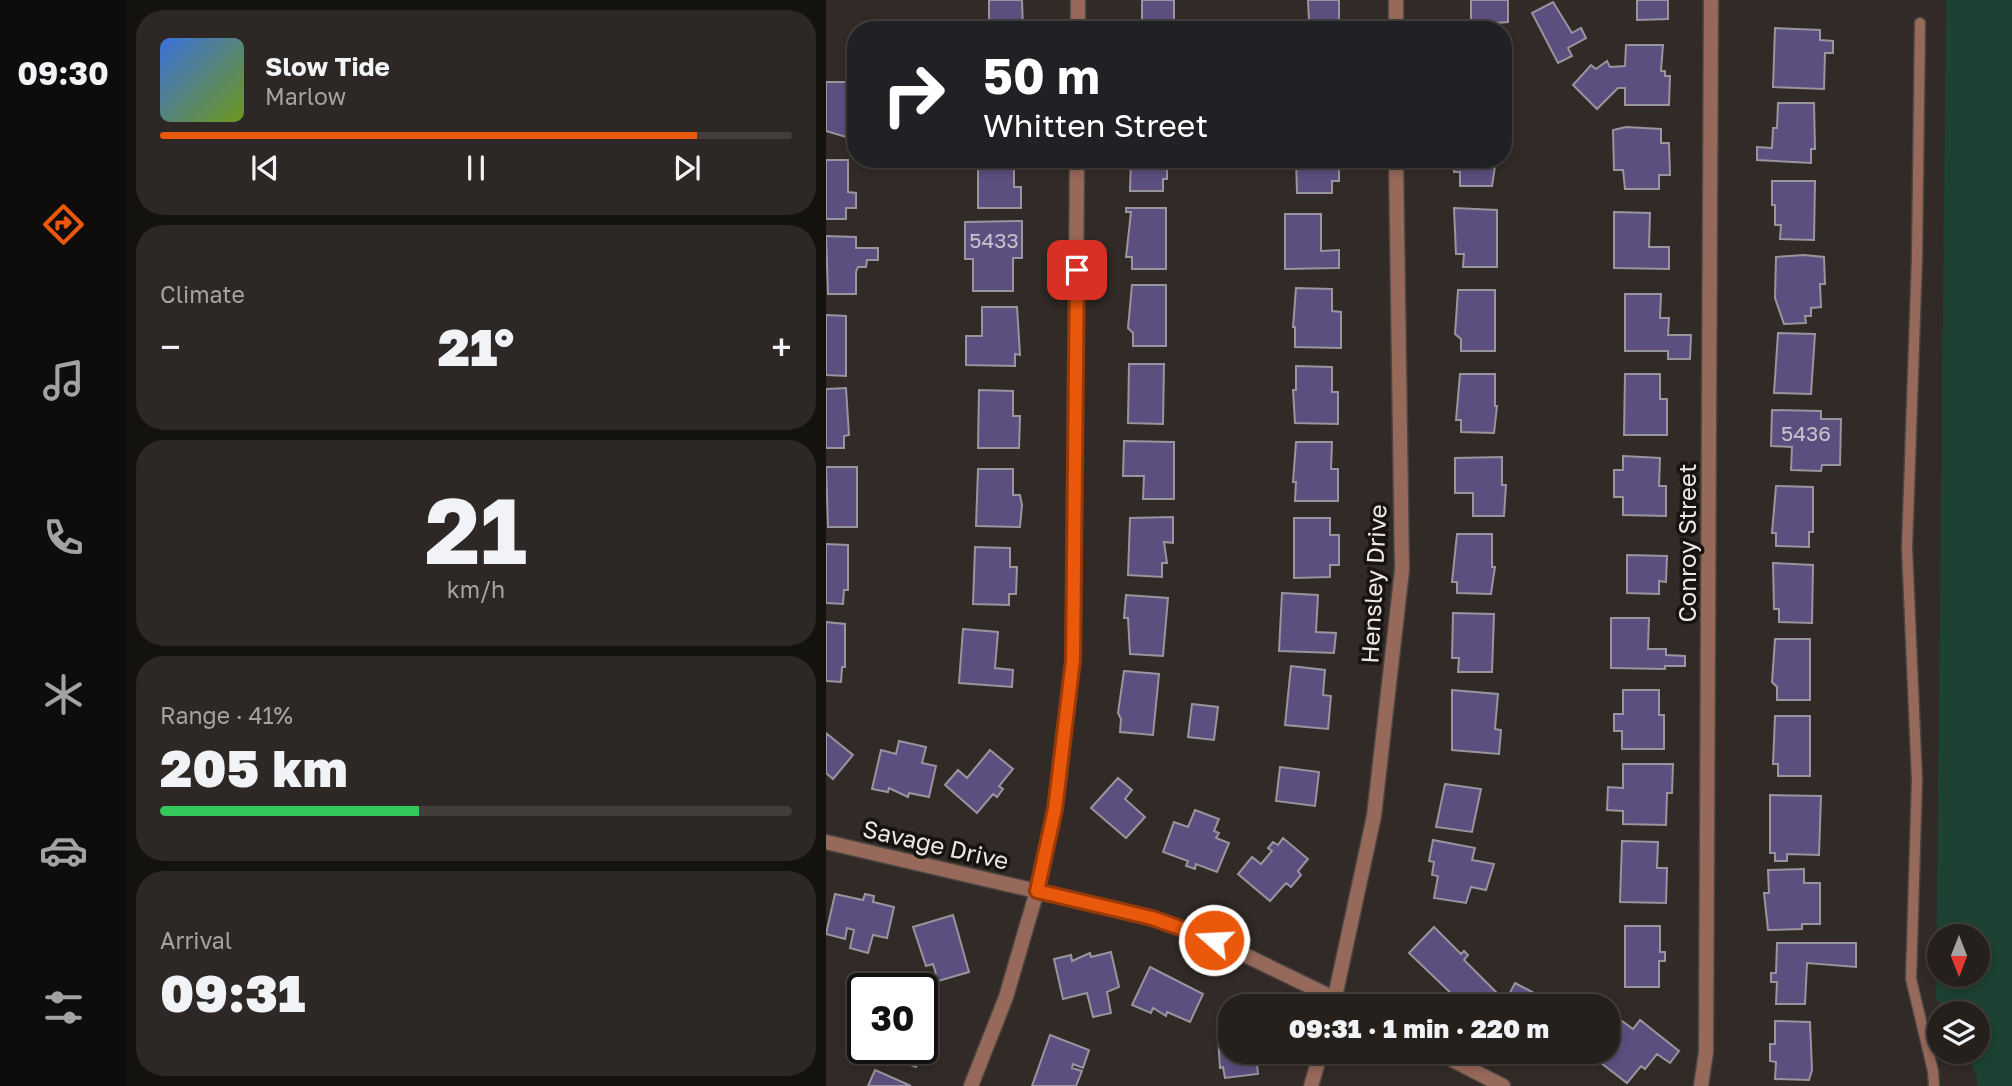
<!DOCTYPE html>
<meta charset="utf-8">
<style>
body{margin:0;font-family:"Golos Text",sans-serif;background:#2d2825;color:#f1f3f6;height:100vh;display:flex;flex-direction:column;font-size:26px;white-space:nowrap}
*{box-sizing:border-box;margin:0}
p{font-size:23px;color:#a3a3a3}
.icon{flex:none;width:38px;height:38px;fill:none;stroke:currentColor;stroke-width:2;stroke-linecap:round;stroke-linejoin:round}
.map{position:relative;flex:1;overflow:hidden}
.sheet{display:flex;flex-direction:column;gap:10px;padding:10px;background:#14120f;width:700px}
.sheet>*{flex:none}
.hud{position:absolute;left:21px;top:21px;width:665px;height:147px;border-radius:28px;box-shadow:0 4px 10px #0003,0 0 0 2px #423e3b;background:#202124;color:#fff;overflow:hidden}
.needle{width:46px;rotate:180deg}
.fabs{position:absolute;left:1101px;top:924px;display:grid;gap:14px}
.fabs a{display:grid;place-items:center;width:63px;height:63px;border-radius:50%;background:#25201c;box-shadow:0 4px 10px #0003,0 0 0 2px #423e3b;font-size:35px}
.speed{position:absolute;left:21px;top:973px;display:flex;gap:14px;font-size:35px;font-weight:700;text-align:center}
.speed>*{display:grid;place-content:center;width:91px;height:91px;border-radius:50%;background:#25201c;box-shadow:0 4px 10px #0003,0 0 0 2px #423e3b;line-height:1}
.speed .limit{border:4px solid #111;border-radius:10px;background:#fff;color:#111}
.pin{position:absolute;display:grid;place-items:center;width:60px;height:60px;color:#fff;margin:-30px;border-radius:14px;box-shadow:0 4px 10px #0006}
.me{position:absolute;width:77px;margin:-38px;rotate:289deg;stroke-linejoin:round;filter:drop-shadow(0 0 5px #0008)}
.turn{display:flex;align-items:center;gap:24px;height:147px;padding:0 21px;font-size:32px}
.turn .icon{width:91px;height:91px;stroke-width:2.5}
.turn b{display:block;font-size:49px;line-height:60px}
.big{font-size:52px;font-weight:800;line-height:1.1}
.sheet .card{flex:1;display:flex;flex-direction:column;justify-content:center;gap:10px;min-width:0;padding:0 24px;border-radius:28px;background:#2d2825}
.sheet .dial{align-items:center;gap:0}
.dial b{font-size:91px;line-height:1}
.song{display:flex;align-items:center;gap:21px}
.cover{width:84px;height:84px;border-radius:10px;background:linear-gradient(135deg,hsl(220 70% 55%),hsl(80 70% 35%))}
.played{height:7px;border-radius:4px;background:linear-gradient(90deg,#ea580c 85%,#423e3b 85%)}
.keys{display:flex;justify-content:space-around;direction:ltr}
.heat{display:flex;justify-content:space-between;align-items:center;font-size:38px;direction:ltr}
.charge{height:10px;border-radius:5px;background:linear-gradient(90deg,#34c759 41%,#423e3b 0)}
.trip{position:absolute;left:392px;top:994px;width:402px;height:70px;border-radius:28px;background:#25201c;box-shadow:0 4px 10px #0003,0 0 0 2px #423e3b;font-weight:800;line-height:70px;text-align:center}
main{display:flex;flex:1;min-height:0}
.tabs{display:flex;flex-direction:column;width:126px;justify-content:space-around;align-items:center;background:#0f0d0b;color:#a3a3a3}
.tabs .icon{width:49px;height:49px}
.tabs .on{color:#ea580c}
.tabs b{font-size:32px;color:#f1f3f6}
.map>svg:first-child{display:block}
</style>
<main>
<nav class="tabs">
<b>09:30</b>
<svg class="icon on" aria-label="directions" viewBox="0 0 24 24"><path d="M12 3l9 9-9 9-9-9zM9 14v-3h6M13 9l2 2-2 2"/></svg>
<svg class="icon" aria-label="music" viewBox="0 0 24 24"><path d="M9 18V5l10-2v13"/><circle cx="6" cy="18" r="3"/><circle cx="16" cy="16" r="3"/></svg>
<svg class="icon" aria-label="phone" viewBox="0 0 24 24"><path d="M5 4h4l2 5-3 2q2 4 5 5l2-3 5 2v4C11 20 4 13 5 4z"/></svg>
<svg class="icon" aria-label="climate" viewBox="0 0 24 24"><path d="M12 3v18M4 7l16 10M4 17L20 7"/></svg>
<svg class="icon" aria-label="car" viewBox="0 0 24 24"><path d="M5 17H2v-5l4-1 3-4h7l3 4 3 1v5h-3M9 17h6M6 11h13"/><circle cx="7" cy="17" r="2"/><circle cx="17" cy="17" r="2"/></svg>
<svg class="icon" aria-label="filters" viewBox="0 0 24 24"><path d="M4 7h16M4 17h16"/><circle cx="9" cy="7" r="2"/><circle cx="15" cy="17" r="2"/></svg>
</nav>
<section class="sheet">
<div class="card">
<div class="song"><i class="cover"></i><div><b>Slow Tide</b><p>Marlow</p></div></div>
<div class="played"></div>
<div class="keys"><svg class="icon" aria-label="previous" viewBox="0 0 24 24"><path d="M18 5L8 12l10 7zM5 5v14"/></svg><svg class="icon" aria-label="pause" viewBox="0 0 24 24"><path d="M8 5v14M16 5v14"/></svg><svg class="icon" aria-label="next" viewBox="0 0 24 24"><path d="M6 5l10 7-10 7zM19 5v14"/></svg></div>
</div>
<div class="card"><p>Climate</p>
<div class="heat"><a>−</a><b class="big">21°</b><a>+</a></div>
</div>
<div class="card dial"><b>21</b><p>km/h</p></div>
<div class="card"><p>Range · 41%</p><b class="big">205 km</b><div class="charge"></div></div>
<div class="card"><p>Arrival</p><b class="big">09:31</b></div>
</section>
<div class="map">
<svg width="1186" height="1086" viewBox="0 0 1186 1086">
<rect width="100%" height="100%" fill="#312a26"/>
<path fill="#1d4132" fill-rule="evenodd" d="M1120,0H1186V1086H1151V1077L1139,1052H1152V1013H1119L1110,997ZM1113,936H1152V975H1113Z"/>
<path fill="#5c4e7f" stroke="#97959d" stroke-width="2" d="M163,0H196L197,30H163Z
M316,0H348V30H316Z
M482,0H513V21H483Z
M645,0H682V22L645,25Z
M811,0H842V19L811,20Z
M727,2L746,33L755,28L760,38L742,48L746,56L732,63L706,13Z
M949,28L994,30V40L1007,41V53H999L998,89L947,87Z
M800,45H837L835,71H839V76H844L843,105H799V88H792L771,109L747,85L765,65L770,69L781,61L784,67L799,66Z
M677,47L681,76L680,105H677Z
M0,82H30V140L0,131Z
M952,103H988L989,149H985V163L931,160V147L946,148L947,128H951Z
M800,127L835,129V143H843L844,175H833V189H799L797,170H788L787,130Z
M152,159H188V187H195V208H152Z
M305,159H341V179H337V191H304Z
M470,159H513V181H506V193H471Z
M628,159L670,160L666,186H634V172H628Z
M0,160H22V192L30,193V208H20V219H0Z
M946,181H989L988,240L954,239L955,225H949V205H946Z
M300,208H340V269H306V257H300L305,212H300Z
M628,208L671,210V267H637L638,254H630Z
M788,212L824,213L823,247H843V269L788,268Z
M459,214H495V251L513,250V268L459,269Z
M196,221V258H187V291H147V259H139V222Z
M0,236L30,237V248H52V260H41L40,267H32L30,272V294H2Z
M978,255L998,257L999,284H994L995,307L985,308V316H979L980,323L958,324L949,298L950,257Z
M306,285H340V346H307V333L302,328Z
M470,288L506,289V311L515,312V348L469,347V327H467Z
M632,290H669V351H635V339L629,334Z
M799,294H835L834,318H843L842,335H865L864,359H842V351H799Z
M156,307H191L194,355L189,354V366L140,365V336H156Z
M0,315L20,316V376L0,375Z
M952,333L989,334L985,394L948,393Z
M303,364H338L337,424L302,423Z
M470,366L506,367V392H512V424L469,423L467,390H470Z
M634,374H669V406H671L668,433L635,432V420H630Z
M799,374H834V399H841V435H798Z
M20,388L23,435L18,436V448H0V389Z
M153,390L187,391V416H194L193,448H152Z
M946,410L995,411V419H1015L1014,465H996L995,471L965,470L966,447L945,446Z
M298,441L348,442V499H317L318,476H297Z
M470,442H506L505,469H512V501H469L470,482H467Z
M797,456L834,458L833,486H840V516L797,515V497H788V470H797Z
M676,457V485H680L678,516H647V493H629V458Z
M0,467H31V527H2Z
M152,469H187V495H194L196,505L194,527L150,526Z
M950,486L987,487V532H983V547L950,546V533H946Z
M347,517V543L338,542L341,563H336V577L302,575L304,518Z
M468,518H504V535H513V565H504V577L468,578Z
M631,534H666V567H669L665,594L631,593V582H626Z
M0,544L22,545V590H18L17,604L0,603Z
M149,547L184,548V567H191L190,594H183V605L147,604Z
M801,555L841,556L840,582L833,581V594L801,593Z
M947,563L987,565L986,623L953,622V609H948Z
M456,593L492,595L490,632L510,633L508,653L453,651Z
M300,595L342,598L337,656L304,654L302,618H298Z
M627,613L668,614L666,672H632L633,658H626Z
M785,618H823L822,649H840V655L859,656V666H839V669L785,668Z
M0,622L19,624V667H16L15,682L0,681Z
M137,629L172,632L169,668L187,670L186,687L133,683Z
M949,639H984V700H951V687L946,682Z
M465,666L499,670L497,695L505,696L502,729L459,725Z
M298,671L333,674L327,735L294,732L295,719L292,713Z
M626,690L672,694L669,729L675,730L673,754L626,750Z
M797,690H833V715H838V749H796V731H788V714H797Z
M366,704L392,707L388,740L362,737Z
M949,716H984V776H952V764H947Z
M0,733L27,755L7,779L0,773Z
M73,741L100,747L96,763L110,766L103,797L83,793L82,797L63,788L62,792L46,789L55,750L70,754Z
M164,750L187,769L173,786L177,789L171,797L167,794L151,813L119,785L132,770L141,778Z
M797,764H847L846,793H841L840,825L797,824V811L781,810L782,787L797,788Z
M454,767L493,772L489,806L450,801Z
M292,778L306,790L299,799L319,817L300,838L265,808Z
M619,784L655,789L646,832L610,827Z
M944,795L995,796L993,855L961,854V861H949V853H944Z
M369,810L393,819L388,831L393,833L390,838L403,843L391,872L370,864L369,869L360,866L362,861L337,852L348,822L362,827Z
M457,838L482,859L472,871L475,875L465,887L460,883L444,901L412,874L426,857L435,864L446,851L442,848L447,842L452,845Z
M607,840L649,848L646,860L668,864L660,890L645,887L640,903L608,898L612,876L606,875L608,862L603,861Z
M796,841L832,842L831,868H841L840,903L794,902Z
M978,869V883H994V924H976V929L942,930L938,893H943L942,870Z
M9,894L37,900L39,894L48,896L47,902L68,907L61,938L47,935L42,953L24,948L28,930L21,928L19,939L0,934Z
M127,915L143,972L112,981L107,964L100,966L87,927Z
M799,926H834V952H839V961H833V987H799Z
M608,927L635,954L638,951L642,955L638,960L671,993L657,1006H645L636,997L632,1000L583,953Z
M951,943H1030V967L981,963L979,1004H950L951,982H945V973H950Z
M285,952L293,987L281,992L285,1013L267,1017L261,993L237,999L228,959L245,955L246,961L264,953L265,957Z
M324,967L377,994L364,1022L341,1012L340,1016L327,1008L325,1013L306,1005Z
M689,983L729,1004L728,1006H677Z
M96,1009L109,1013L102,1035L106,1036L100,1054L95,1052L90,1067L61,1057L64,1048H96Z
M788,1015L807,1029L814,1020L853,1051L844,1063L831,1054L819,1069L815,1066L801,1083L775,1063L789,1045L782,1040V1022Z
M404,1019V1052H436L430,1054L432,1074L399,1078L397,1067L394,1068L391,1021Z
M949,1021L984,1022L986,1070L983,1080L949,1079L950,1062L944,1061V1044H949Z
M224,1035L263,1050L257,1068L247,1064L246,1068L256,1071L250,1086H206Z
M49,1070L85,1086H42Z"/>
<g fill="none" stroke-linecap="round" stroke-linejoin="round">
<g stroke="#4b4541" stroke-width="13">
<path id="service" d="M1094,23L1091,258L1081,548L1091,780L1085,979L1107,1071L1108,1086"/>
</g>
<g stroke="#4b4541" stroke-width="17">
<path id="minor" d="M570,0V30
M252,30V0
M0,842L326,918L388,940L524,1006
M507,1006L548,816L576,570L570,159
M611,1052L677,1086
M145,1086L180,997L211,891L229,809L247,660L251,159
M485,1086L495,1052
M875,1086L880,1052L885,0"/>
</g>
<use href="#service" stroke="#96695a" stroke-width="10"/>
<use href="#minor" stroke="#96695a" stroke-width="14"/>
</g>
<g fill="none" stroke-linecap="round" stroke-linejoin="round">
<g stroke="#983908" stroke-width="18">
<path id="route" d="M251,270L247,660L229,809L211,891L326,918L388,940"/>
</g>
<use href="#route" stroke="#ea580c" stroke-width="12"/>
</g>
<g text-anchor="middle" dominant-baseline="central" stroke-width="7" stroke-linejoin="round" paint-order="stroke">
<g font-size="21" fill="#c9c2cc">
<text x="168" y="240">5433</text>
<text x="980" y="433">5436</text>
</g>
<g font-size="24" fill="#ede8e6" stroke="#161311">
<text transform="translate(860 543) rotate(-90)">Conroy Street</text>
<text transform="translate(547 584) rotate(-87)">Hensley Drive</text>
<text transform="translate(110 844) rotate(13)">Savage Drive</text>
</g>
</g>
</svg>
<div class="fabs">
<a><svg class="needle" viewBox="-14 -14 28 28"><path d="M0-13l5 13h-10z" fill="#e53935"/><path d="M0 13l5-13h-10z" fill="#a3a3a3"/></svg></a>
<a><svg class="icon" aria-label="layers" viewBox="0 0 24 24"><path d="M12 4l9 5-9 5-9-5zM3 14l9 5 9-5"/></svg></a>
</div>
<div class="speed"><div class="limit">30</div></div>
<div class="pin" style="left:251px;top:270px;background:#d93025"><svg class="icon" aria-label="arrive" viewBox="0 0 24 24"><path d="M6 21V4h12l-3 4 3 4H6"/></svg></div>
<svg class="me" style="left:388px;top:940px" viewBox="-20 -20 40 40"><circle r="17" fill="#ea580c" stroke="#fff" stroke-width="3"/><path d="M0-11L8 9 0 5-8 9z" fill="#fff"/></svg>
<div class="trip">09:31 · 1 min · 220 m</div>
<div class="hud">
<div class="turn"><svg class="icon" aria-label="right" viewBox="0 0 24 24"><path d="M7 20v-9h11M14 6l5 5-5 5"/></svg><div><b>50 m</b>Whitten Street</div></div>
</div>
</div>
</main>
